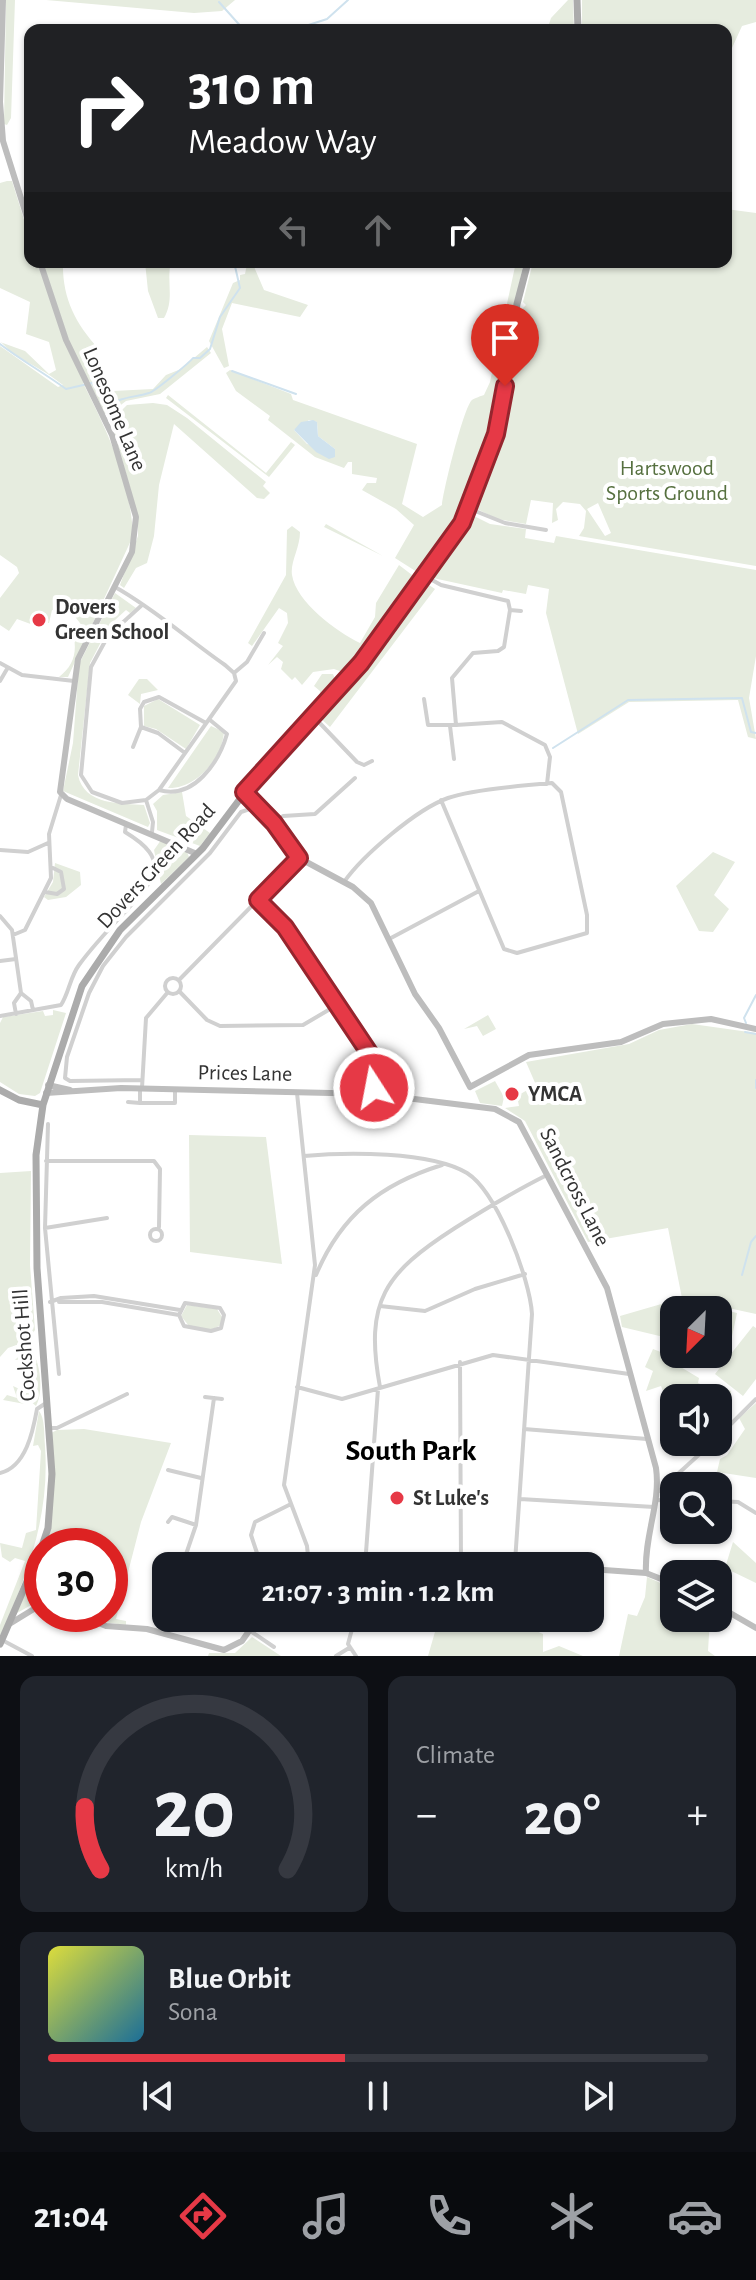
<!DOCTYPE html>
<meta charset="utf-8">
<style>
body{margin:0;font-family:"Alegreya Sans",sans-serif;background:#20242c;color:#f1f3f6;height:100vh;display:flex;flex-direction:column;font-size:30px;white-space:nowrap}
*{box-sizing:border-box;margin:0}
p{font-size:26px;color:#9ea1a6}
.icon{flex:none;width:44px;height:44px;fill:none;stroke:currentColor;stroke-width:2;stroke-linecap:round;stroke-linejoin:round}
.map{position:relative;height:1656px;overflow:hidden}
.panel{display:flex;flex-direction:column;gap:20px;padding:20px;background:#0d0f14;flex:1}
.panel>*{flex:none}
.top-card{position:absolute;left:24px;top:24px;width:708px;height:244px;border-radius:16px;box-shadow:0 2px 6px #0004;background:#202124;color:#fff;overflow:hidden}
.needle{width:52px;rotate:204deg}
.buttons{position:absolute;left:660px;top:1296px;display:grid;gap:16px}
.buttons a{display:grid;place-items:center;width:72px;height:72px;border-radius:16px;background:#171b24;box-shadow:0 2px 6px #0004;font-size:40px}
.speed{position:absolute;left:24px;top:1528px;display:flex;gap:16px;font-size:40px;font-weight:700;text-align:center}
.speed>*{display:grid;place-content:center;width:104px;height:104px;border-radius:50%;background:#171b24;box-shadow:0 2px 6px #0004;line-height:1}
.speed .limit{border:12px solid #d22;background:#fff;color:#111}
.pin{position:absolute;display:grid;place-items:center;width:68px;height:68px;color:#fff;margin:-82px -34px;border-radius:50% 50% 50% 0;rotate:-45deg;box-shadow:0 0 8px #0007}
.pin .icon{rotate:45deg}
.me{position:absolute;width:88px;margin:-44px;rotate:349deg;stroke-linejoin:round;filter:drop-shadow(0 0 6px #0008)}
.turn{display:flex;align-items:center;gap:28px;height:168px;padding:0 32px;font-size:36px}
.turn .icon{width:104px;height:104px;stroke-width:2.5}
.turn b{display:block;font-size:56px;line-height:68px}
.lanes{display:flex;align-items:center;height:76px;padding:0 32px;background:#0003;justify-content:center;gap:40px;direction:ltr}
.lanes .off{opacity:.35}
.big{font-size:60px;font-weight:600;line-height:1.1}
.panel .widget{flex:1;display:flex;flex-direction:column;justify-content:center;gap:12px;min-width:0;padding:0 28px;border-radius:16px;background:#20242c}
.panel .dial{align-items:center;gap:0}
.dial svg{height:208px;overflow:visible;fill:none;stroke:#363941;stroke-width:7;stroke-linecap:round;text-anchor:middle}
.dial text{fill:#f1f3f6;stroke:none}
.song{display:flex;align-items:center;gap:24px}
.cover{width:96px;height:96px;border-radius:12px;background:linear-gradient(135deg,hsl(60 70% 55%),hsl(200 70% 35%))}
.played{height:8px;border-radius:4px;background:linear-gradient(90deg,#e63946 45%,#363941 45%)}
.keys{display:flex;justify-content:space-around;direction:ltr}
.heat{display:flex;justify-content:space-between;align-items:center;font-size:44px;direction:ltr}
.panel .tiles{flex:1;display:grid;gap:20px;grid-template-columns:1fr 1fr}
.widget:last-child{grid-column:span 2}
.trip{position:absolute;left:152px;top:1552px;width:452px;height:80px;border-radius:16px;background:#171b24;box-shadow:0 2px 6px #0004;font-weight:600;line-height:80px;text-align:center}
.menu{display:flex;height:128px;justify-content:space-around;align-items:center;background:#090b0e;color:#9ea1a6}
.menu .icon{width:56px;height:56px}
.menu .current{color:#e63946}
.menu b{font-size:36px;color:#f1f3f6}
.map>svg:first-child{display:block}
</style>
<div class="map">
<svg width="756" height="1656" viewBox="0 0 756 1656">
<rect width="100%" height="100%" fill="#fff"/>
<path fill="#e6ecdf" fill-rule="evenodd" d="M6,0H15L11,118L7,125L4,124Z
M46,0H235L222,11L194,13Z
M568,0H573L574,30H547L551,18Z
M582,0H756V22L742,26L732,48L727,104L726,30H582Z
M7,181H12L30,239V262H63C62,297 75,323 98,348C94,361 104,382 113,391L153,389L166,375L181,369L207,347L211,353L160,394L126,401L109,414H105L89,381L83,383C107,430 131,482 133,536L68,677H59C72,667 77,655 74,638L83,627L73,614L52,610L49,623L37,622L36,626L17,619L9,631L0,625V598L19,573L17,567L0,555V346L58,387L63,385C48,373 31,364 14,355C9,352 6,345 0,342L25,351L49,374L56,370L49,342L26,334L30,302L0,288V183Z
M726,209L756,213V566L579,536L584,528L586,511L580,504L563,502L556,509L558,520L552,523L553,503L531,500L526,524L497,519L477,509L506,411L519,321L521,310L526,305L523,302L533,262H726ZM598,503L611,533L605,536L587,509Z
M145,262H171C166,282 175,299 164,318H158L148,291Z
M252,262L264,290L308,305L300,317L232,303L222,329L229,366L224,368L209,341L233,283L240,280V275L245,274L247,264Z
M516,262H524C500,357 504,466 441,546C434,555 427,568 417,572L395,558L414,525L396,509L362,490L367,483H376L377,478L352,474V462H348L344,468L315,457L268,420L270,416L236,391L226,373L230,370L291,394L293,400L417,444L402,504L423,517L442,505C443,491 464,406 472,400C473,399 483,395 484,395L490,382ZM309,420L317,422L318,436L335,449L307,444L294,430Z
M168,395L266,473L291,442L295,445L269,477L166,398Z
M153,403L167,405L187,418L266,482L263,486L270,493L264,499L257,498L174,424L159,485L154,536L147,563L136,568L124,588L120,585L138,536V516L111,421L127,405Z
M474,516L490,524L526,529L525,538L554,543L556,536L756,570V656L749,698L756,739L748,737L738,700L629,702L578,734L546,613L549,589L528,585L526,594L503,590L502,593L433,578L431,570Z
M326,524L383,556L324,527Z
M292,526L300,532C300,548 290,562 292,575C296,602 337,632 360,643L375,617L376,603L399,565L416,578L348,674L334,669L313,672L302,685L295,677L292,680L281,669L283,662L277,657L268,665L283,646L278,643L288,623L287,613L279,608L252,646L248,643L286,575L287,530Z
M423,581L435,589L330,727L319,717L386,636Z
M115,593L136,608L130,613L126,610L115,620L117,623L101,642L90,663L78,775C84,806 122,803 144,805L150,823L148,827L63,791L73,743L79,664Z
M322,674H333L338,686L319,708L320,691L314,686Z
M139,679H147L158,690L141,694L140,704L128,695Z
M158,699L200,725L186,749L156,729L144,726V706Z
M211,726L224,732C222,759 196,789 168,788Z
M182,792L186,816L210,833L200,846L157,830V811L153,804L163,795Z
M161,840L187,852L189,857L161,884L154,850Z
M713,852L735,862L714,895L729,909L713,932L699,931L676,886Z
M55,863L80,872L81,885L66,897L48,900L44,897L53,882Z
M53,1010L66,1013L40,1093L35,1096L19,1094L0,1082V1023L3,1017L43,1011L45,1016L53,1015Z
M488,1015L496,1029L483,1036L477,1026L464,1029Z
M692,1024L756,1033V1314L682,1298L679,1310H674L672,1339L622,1327L620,1316L682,1298L668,1228L588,1242L525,1121L505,1108L519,1106L517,1096L536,1085L526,1062L629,1044L659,1030Z
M495,1081L504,1097L502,1106L480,1103L475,1091Z
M189,1135L266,1137L282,1264L190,1252Z
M31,1171L30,1265L35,1330L28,1341L8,1348L0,1357V1173Z
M695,1303L737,1313L731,1341L718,1338V1310H694Z
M187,1305L217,1309L222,1317L221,1325L211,1330L189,1326L181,1316Z
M753,1326L756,1328V1379L743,1396L715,1374Z
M653,1349L671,1356L674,1363L699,1378L698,1383L719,1392L722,1387L731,1391L732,1406L718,1402V1398L689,1395L687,1398H674V1403L661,1398L664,1394L661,1386L646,1391L653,1371L645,1367Z
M22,1353L34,1355C41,1367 43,1394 36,1406L29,1400L25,1404L3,1400L7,1395L17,1398L13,1386L26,1392L29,1386L24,1383L30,1368L29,1358L15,1360Z
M756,1403V1478L717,1472L720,1459L727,1455L745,1429L739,1418Z
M39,1411C45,1418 44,1434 45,1446C50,1515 28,1574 0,1636V1625L25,1561L15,1558L10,1562L2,1557L0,1543L22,1548L26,1533L36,1530L41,1451L38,1445L33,1446Z
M84,1429L171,1443L141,1522L116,1619L126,1621V1625L103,1622L84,1614H110V1546H44L51,1433L57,1430Z
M733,1542L756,1563V1583L725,1568Z
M42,1552V1599L17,1613Z
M647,1577L674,1589V1618H710L708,1651L715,1656H619L628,1614L637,1616L645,1597Z
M439,1618H508L543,1634V1652L559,1646L583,1656H428Z
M252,1637L281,1656H208L209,1653H235Z"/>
<path fill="#cfe2ee" d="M313,420L317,422L318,436L335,449V457L329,459L316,452L294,430L301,422Z"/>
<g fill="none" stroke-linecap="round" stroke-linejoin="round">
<path stroke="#cfe2ee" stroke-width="2" d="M219,2L244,30
M293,30L327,19L348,0
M0,344C21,360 44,373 66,389L92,383L108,407C121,396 133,398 149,393C154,392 189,363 193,358H200L210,349L220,317L240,288L234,262
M232,371L296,394
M553,748L628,700L742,698L751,732L756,733
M746,1023L744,1018L756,995
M745,1032L756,1034
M756,1080V1088
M742,1275L751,1242L756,1236"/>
<path stroke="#d0d0d0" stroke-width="4" d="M470,509L505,523L546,530
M423,575L441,585L508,601L510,610L504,647L498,651L473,653L452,678L456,725L502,722L545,745L550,757L547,784
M115,587C153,608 189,640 225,665L234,673L236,681L159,790L146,800L122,803L92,792L81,775L91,667L108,636L142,605
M510,610L521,611
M0,663L22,675L74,681
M234,673L247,662L264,633
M0,681L7,669
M424,699L428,725H456
M313,716L357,762L364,765L372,761
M450,726L454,759
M133,747L141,727
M185,753L158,733L141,727L140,709L144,702L159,697L206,723
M159,790C194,800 219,762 227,734L210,720
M146,800L153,822L152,832
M274,823L283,816L315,814L355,778
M0,850L28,852L48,843
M344,882C363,855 417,809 448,798C470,790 527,785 552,783L561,792L587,915V933L517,953L504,949L441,800
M45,892L57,894L64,889L61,872L53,868
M258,900L285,927L370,1054L376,1067L374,1094
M0,916L12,930L21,993
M13,935L25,930L51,878L49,834L61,795
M391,938L479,891
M0,961L16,959
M165 986a8 8 0 1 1 16 0a8 8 0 1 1-16 0Z
M179,980L299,858
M179,991L207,1020L220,1026L303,1025L337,1005
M16,1014L14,1003L21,993L31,1001L33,1010
M0,1016L61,1005C69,993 70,977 79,965C92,947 108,930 124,913C155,879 173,861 125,832L126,825
M142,1080L70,1081L65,1078L67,1057L89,993L103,966L126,937L210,853L241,812L259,806
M142,1088L146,1018L168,992
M140,1090V1103H175V1089
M297,1093L315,1265L284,1485L307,1546L309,1566
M128,1102L140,1103
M48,1124L45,1228L59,1374
M304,1156C346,1152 430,1151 467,1173C497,1192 530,1279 532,1314L515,1562
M46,1161H154L160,1169L159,1227
M45,1228L107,1218
M150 1235a6 6 0 1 1 12 0a6 6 0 1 1-12 0Z
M316,1275C341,1215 381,1184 442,1165
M50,1302L61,1298L94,1296L180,1310
M59,1302H102L179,1315
M185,1303L220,1308L224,1315L221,1328L211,1331L184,1326L179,1315Z
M380,1306L425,1311L475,1289L525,1274
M460,1362L461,1566
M297,1387L342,1399L493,1355L629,1374
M380,1387C364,1301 385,1273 455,1228C485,1209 515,1191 547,1175
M205,1397L222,1399
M50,1428H57L127,1394
M524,1429L647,1439
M718,1437L756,1399
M168,1470L201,1478
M0,1473C26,1467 33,1431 37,1409L46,1403
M659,1491L713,1442
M520,1499L654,1507
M657,1500L674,1501
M718,1501L738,1502L756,1513
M168,1522L172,1517L196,1525
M257,1553L251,1535L255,1522L291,1504
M182,1566L196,1525L214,1398
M365,1566L378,1389
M355,1618L348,1644L356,1656
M569,1618L584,1625H597
M249,1630L274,1647
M167,1635L171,1618
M2,1640L32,1656
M336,1656L349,1648"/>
<path stroke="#bdbdbd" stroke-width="6" d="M3,0L0,102L3,141L30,227
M40,262L66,340L112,435L136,517L132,552L78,659L60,792L67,799L197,854
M244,792L274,823L299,858L353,887L371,903L415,994L439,1028L470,1087
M48,1085L70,1090
M470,1087L529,1055L621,1042L663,1024L711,1019L756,1029
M46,1093L121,1088L374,1094L495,1109L519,1122L607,1288L656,1468C661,1503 644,1536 646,1573
M474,1566L515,1562L561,1566
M590,1569L646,1573L674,1584
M718,1606L756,1628
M76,1614L106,1626L147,1629L224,1650L242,1641L258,1618
M11,1623L42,1604"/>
<path stroke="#ababab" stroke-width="7" d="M577,0L578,30
M0,1090L19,1100L43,1105
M42,1546L48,1528L52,1474L37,1268L36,1155L43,1105L82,986L120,930L203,848L258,775L361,663L462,523L496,434L517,304L528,262
M0,1644L42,1547"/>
</g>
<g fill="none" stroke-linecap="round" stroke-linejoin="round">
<g stroke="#96252e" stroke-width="20">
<path id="route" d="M374,1088L376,1067L370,1054L285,927L258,900L299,858L274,823L244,792L361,663L462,523L496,434L505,386"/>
</g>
<use href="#route" stroke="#e63946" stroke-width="14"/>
</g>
<g fill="#e63946" stroke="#fff" stroke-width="3">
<circle cx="39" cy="620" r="8"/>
<circle cx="512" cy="1094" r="8"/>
<circle cx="397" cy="1498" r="8"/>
</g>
<g text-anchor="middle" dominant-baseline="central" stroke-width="8" stroke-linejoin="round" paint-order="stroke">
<g font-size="22" fill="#333" stroke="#fff">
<text transform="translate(115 409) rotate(67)">Lonesome Lane</text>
<text transform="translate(156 866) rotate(-47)">Dovers Green Road</text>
<text transform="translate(245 1073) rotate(1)">Prices Lane</text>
<text transform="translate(575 1187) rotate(63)">Sandcross Lane</text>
<text transform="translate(24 1345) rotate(-94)">Cockshot Hill</text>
</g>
<g font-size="22" fill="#56703f" stroke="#fff">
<text x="667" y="468">Hartswood<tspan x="667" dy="25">Sports Ground</tspan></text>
</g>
<g font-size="22" font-weight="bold" fill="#333" stroke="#fff" text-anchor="start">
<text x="55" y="607">Dovers<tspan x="55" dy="25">Green School</tspan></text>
<text x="528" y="1094">YMCA</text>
<text x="413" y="1498">St Luke's</text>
</g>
<g font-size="30" font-weight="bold" fill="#000" stroke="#fff">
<text x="411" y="1451">South Park</text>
</g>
</g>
</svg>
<div class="buttons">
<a><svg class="needle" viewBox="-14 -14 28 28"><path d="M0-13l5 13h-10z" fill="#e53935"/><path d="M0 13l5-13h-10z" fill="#9ea1a6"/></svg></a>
<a><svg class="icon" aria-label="sound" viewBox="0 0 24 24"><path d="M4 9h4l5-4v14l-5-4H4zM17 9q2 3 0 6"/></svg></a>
<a><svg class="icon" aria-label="search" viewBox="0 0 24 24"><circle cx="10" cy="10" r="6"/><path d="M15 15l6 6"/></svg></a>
<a><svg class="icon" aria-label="layers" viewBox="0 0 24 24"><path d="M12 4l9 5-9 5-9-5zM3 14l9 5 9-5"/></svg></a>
</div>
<div class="speed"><div class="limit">30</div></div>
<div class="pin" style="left:505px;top:386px;background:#d93025"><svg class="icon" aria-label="arrive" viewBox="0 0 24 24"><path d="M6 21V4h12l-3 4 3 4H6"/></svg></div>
<svg class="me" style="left:374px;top:1088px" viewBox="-20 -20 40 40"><circle r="17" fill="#e63946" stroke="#fff" stroke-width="3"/><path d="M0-11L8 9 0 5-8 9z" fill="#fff"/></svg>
<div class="trip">21:07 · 3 min · 1.2 km</div>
<div class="top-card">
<div class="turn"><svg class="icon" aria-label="right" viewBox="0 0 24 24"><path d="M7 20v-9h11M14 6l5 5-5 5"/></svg><div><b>310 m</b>Meadow Way</div></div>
<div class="lanes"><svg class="icon off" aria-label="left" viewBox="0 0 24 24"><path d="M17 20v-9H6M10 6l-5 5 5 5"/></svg><svg class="icon off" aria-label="ahead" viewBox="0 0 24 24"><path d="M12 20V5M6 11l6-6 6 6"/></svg><svg class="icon" aria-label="right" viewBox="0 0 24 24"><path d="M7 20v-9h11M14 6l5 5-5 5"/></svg></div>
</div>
</div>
<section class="panel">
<div class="tiles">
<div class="widget dial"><svg viewBox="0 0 100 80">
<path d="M14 69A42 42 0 1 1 86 69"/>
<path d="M14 69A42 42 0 0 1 8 45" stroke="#e63946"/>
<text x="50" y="56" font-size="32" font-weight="700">20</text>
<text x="50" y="72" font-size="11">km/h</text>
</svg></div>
<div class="widget"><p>Climate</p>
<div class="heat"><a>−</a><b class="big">20°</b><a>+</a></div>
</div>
<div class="widget">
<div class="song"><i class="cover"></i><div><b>Blue Orbit</b><p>Sona</p></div></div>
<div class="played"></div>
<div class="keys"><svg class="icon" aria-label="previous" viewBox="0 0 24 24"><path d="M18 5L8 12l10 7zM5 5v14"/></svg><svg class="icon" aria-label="pause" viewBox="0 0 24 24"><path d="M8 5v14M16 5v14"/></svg><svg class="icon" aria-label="next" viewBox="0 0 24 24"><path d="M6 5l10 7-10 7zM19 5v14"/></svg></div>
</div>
</div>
</section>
<nav class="menu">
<b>21:04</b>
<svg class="icon current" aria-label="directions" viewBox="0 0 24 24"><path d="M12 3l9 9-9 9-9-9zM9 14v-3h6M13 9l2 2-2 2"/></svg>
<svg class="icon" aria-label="music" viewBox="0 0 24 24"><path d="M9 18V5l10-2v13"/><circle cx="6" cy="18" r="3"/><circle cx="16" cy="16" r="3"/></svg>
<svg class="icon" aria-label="phone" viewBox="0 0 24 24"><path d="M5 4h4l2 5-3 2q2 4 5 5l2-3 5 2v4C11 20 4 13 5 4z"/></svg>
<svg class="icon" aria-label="climate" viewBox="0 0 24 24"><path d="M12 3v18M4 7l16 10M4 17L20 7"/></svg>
<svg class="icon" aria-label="car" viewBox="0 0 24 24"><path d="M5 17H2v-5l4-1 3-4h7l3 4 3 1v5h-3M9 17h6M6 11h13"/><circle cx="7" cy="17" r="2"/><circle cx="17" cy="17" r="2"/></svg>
</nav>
